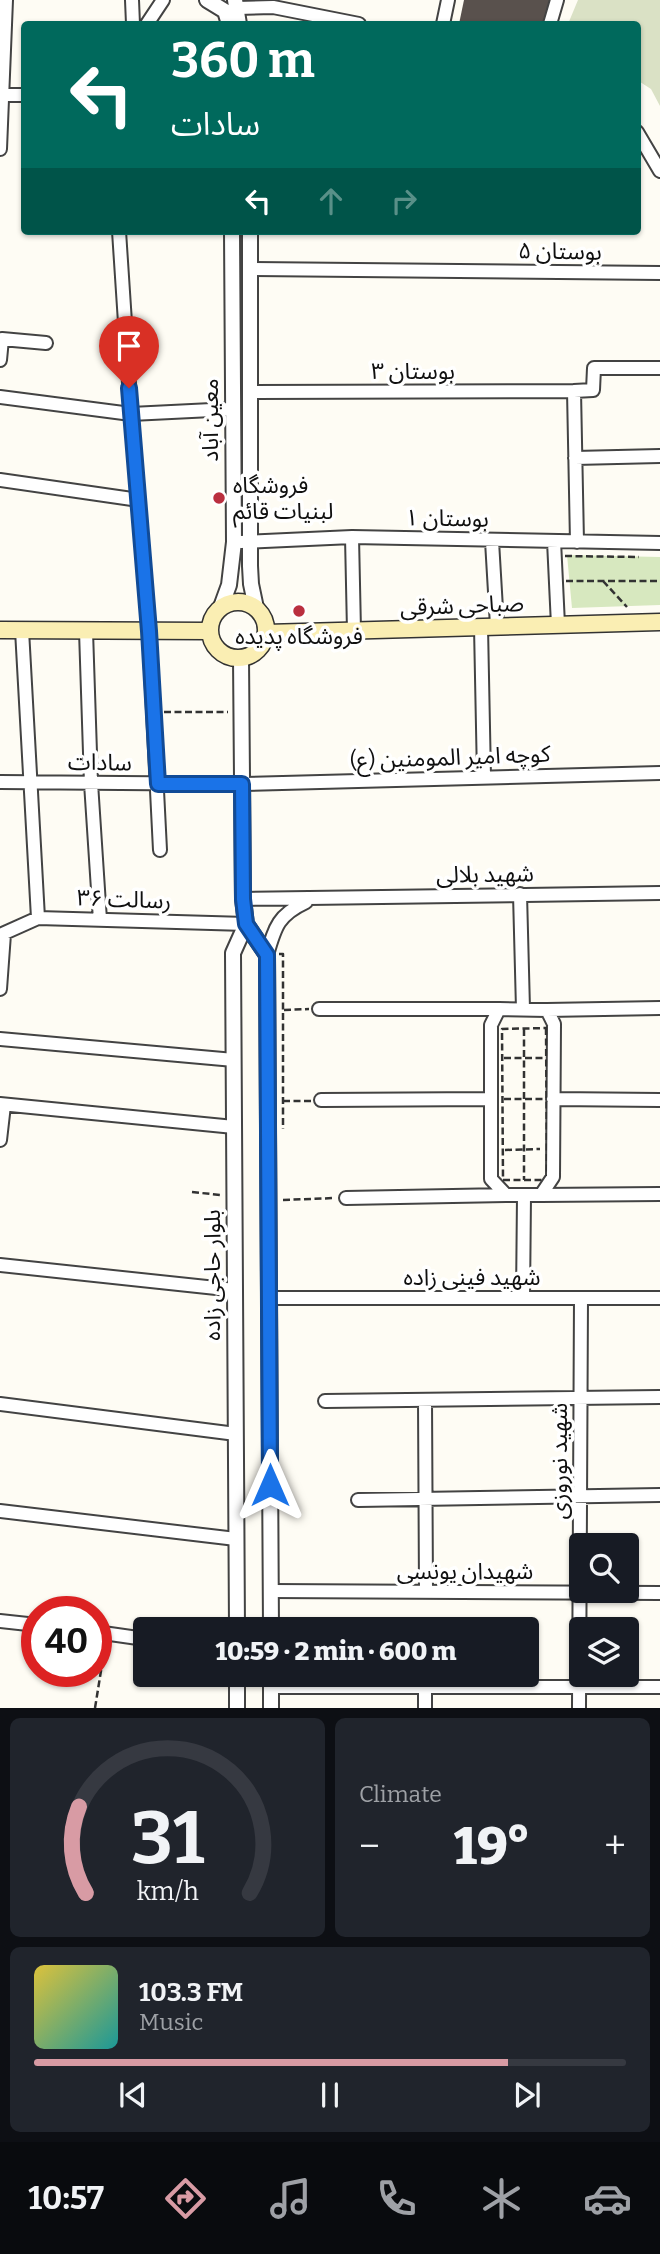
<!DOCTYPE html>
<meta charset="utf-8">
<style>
body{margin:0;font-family:Bitter,"Noto Sans Arabic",serif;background:#20242c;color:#f1f3f6;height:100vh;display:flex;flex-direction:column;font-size:26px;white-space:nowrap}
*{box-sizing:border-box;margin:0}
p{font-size:23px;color:#9ea1a6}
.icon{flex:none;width:38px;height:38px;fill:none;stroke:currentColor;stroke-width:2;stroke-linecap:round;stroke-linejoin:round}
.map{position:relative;height:1708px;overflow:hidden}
.sheet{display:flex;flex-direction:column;gap:10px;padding:10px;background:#0d0f14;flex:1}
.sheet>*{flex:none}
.top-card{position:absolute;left:21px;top:21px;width:620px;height:214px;border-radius:7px;box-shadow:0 2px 5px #0004;background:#00695c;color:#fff;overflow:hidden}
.tools{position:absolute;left:569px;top:1533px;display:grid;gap:14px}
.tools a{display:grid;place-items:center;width:70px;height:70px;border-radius:7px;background:#171b24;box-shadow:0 2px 5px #0004;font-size:35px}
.speed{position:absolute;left:21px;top:1596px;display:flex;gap:14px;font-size:35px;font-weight:700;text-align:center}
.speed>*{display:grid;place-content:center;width:91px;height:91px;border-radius:50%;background:#171b24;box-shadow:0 2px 5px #0004;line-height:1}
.speed .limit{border:10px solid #d22;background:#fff;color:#111}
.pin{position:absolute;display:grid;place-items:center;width:60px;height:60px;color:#fff;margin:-72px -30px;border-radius:50% 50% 50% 0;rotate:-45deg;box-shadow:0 0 7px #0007}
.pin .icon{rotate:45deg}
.me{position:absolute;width:77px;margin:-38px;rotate:0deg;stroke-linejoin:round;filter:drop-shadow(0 0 5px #0008)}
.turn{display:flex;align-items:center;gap:24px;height:147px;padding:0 35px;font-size:32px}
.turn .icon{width:91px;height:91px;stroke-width:2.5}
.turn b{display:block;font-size:49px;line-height:60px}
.lanes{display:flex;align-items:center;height:66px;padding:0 35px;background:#0003;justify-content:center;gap:35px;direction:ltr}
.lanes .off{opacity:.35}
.big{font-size:52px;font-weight:800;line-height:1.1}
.sheet .widget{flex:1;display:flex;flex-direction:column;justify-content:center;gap:10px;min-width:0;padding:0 24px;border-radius:10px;background:#20242c}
.sheet .dial{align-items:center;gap:0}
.dial svg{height:182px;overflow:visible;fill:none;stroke:#363941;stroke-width:7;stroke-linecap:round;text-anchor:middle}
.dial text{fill:#f1f3f6;stroke:none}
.song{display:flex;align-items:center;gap:21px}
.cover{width:84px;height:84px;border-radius:10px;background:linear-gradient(135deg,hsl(50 70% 55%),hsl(180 70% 35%))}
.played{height:7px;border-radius:4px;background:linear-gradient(90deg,#d89ba4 80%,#363941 80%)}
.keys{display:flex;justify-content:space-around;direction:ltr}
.heat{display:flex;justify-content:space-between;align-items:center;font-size:38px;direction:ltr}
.sheet .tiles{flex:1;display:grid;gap:10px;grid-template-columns:1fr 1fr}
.widget:last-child{grid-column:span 2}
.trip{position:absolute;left:133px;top:1617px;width:406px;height:70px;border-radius:7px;background:#171b24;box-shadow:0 2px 5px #0004;font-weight:800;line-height:70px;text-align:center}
.menu{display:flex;height:112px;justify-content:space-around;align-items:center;background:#090b0e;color:#9ea1a6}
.menu .icon{width:49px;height:49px}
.menu .active{color:#d89ba4}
.menu b{font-size:32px;color:#f1f3f6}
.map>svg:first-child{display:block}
</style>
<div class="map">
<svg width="660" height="1708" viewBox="0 0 660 1708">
<rect width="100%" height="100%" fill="#fefcf4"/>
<path fill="#d7e8bf" d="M567,555L660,557V605L572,608Z"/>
<path fill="#dae1c5" d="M578,0H660V106L651,89L637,80V24H568Z"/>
<path fill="#59514d" d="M464,0H554L547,24H459Z"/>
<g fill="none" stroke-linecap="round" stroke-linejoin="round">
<g stroke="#434343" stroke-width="16">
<path id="minor" d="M132,0L133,24
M237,8L273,7L359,24
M147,24L163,0
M443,24L448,0
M550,24L557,0
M3,95H24
M637,132L660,171
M0,149L6,0
M119,231L131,414L149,631L160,850
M250,269L660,273
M0,360L2,339L46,343
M251,392L574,391
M0,397L131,414L232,409
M575,458L660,456
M0,480L139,500
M352,537L354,631
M492,541L497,626
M554,541L558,625
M241,542L352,537L660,543
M577,542L574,391L593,390L594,368H660
M481,627L484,777
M22,630L38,918
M86,631L91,783L100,920
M0,782L242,784L660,773
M520,894L523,1009
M243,899L660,893
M0,935L38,918L246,924
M267,955C275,927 278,915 306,902
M0,989L4,934
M319,1009H499
M499,1009L547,1010L554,1024L553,1177L541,1195H506L491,1179V1025Z
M547,1010L660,1008
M0,1039L234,1060
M553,1099L660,1100
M321,1100L490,1099
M0,1104L234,1127
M0,1140L4,1105
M541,1195L660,1194
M346,1198L506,1195
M0,1265L235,1290
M269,1298H660
M523,1298L524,1196
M425,1400L426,1591
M325,1401L660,1397
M0,1404L236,1434
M358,1500L660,1495
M0,1511L236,1539
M271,1591L660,1593
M0,1621L37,1625
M96,1632L145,1639
M271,1687H660
M425,1687V1708
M579,1708L581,1298"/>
</g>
<g stroke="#434343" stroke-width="18">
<path id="tertiary" d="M207,0L225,11L229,24
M235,0L239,24
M250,231V566L251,584L256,608
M221,607L229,585L234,542L232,231
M241,658L243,899L246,924L267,955L271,1629
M237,1629L233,953L246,924
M237,1675V1708
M271,1675V1708"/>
</g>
<g stroke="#323232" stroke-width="19">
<path id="secondary" d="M210 630a28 28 0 1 1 56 0a28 28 0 1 1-56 0Z
M0,630L209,631
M266,633L660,622"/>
</g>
<path stroke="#323232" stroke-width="2.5" stroke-dasharray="7 3.5" stroke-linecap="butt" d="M565,556L639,557
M566,581H660
M603,581L627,607
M164,712H228
M279,954H283V1129
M284,1010L309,1009
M546,1028L547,1180H503L502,1029Z
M524,1029V1180
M504,1058H543
M504,1099H543
M283,1101H311
M505,1150L540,1149
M192,1192L220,1195
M283,1200L335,1198
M95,1708L105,1646"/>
<use href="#minor" stroke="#fff" stroke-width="12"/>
<use href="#tertiary" stroke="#fff" stroke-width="14"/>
<use href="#secondary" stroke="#faeeb3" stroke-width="16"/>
</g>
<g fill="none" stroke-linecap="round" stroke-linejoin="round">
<g stroke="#114b97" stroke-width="18">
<path id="route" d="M129,388L149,631L158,784H242L243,899L246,924L267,955L270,1485"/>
</g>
<use href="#route" stroke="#1a73e8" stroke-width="12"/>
</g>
<g fill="#ba2f3f" stroke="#fff" stroke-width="2.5">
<circle cx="219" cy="498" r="7"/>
<circle cx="299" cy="611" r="7"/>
</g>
<g text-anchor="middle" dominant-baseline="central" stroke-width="7" stroke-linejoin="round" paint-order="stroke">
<g font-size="23" fill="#101010" stroke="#fff">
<text transform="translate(560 251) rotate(1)">بوستان ۵</text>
<text x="413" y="371">بوستان ۳</text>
<text transform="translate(210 420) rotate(-90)">معین آباد</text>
<text transform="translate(447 518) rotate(1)">بوستان ۱</text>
<text transform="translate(462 605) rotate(-2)">صباحی شرقی</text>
<text transform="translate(450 757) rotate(-2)">کوچه امیر المومنین (ع)</text>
<text transform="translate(100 762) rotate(1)">سادات</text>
<text transform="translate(485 874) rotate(-1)">شهید بلالی</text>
<text transform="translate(124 899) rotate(2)">رسالت ۳۶</text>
<text transform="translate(212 1275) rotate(-90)">بلوار حاجی زاده</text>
<text x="472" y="1277">شهید فینی زاده</text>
<text transform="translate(559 1461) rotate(-90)">شهید نوروزی</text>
<text x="465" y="1571">شهیدان یونسی</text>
</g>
<g font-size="23" fill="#101010" stroke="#fff" text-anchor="start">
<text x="233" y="485">فروشگاه<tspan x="233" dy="26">لبنیات قائم</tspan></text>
<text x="299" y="636" text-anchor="middle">فروشگاه پدیده</text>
</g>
</g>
</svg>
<div class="tools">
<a><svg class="icon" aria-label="search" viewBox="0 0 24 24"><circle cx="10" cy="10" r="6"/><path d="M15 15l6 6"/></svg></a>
<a><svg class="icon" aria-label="layers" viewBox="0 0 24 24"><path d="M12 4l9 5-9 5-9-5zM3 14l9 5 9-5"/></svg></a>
</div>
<div class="speed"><div class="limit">40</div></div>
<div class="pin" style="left:129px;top:388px;background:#d93025"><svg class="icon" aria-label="arrive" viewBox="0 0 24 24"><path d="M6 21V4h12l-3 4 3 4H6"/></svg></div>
<svg class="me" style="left:270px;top:1485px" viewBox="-20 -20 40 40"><path d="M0-17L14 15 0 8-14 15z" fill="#1a73e8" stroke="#fff" stroke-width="4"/></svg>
<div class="trip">10:59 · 2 min · 600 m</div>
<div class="top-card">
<div class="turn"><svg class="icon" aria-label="left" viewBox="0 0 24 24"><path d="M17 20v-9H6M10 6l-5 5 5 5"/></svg><div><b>360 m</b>سادات</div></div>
<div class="lanes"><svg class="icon" aria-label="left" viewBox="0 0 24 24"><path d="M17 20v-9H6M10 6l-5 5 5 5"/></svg><svg class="icon off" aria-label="ahead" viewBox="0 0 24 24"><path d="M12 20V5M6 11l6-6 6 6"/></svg><svg class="icon off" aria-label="right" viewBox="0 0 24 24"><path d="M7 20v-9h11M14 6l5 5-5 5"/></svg></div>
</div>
</div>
<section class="sheet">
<div class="tiles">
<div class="widget dial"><svg viewBox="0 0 100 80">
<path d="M14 69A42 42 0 1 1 86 69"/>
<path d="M14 69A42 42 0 0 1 11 31" stroke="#d89ba4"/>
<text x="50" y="56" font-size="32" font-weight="700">31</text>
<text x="50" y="72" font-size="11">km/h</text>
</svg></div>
<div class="widget"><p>Climate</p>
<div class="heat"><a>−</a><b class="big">19°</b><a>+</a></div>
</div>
<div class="widget">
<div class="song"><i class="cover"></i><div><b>103.3 FM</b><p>Music</p></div></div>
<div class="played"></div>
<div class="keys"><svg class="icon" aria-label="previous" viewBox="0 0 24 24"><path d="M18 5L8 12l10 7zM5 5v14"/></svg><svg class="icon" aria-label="pause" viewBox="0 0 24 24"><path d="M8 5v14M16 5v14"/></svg><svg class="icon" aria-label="next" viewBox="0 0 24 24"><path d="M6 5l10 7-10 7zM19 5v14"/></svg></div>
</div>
</div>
</section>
<nav class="menu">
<b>10:57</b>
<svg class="icon active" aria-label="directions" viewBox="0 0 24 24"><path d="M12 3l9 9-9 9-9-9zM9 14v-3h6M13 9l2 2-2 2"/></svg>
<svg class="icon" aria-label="music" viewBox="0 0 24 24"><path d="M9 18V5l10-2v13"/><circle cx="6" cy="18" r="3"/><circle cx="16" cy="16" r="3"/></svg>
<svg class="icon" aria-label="phone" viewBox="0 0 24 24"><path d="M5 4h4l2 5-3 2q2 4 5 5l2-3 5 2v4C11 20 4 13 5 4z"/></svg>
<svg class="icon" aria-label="climate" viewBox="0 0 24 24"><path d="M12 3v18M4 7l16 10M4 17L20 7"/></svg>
<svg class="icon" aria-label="car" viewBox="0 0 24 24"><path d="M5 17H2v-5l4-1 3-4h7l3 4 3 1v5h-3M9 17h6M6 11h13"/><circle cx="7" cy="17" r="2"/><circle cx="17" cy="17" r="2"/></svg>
</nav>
